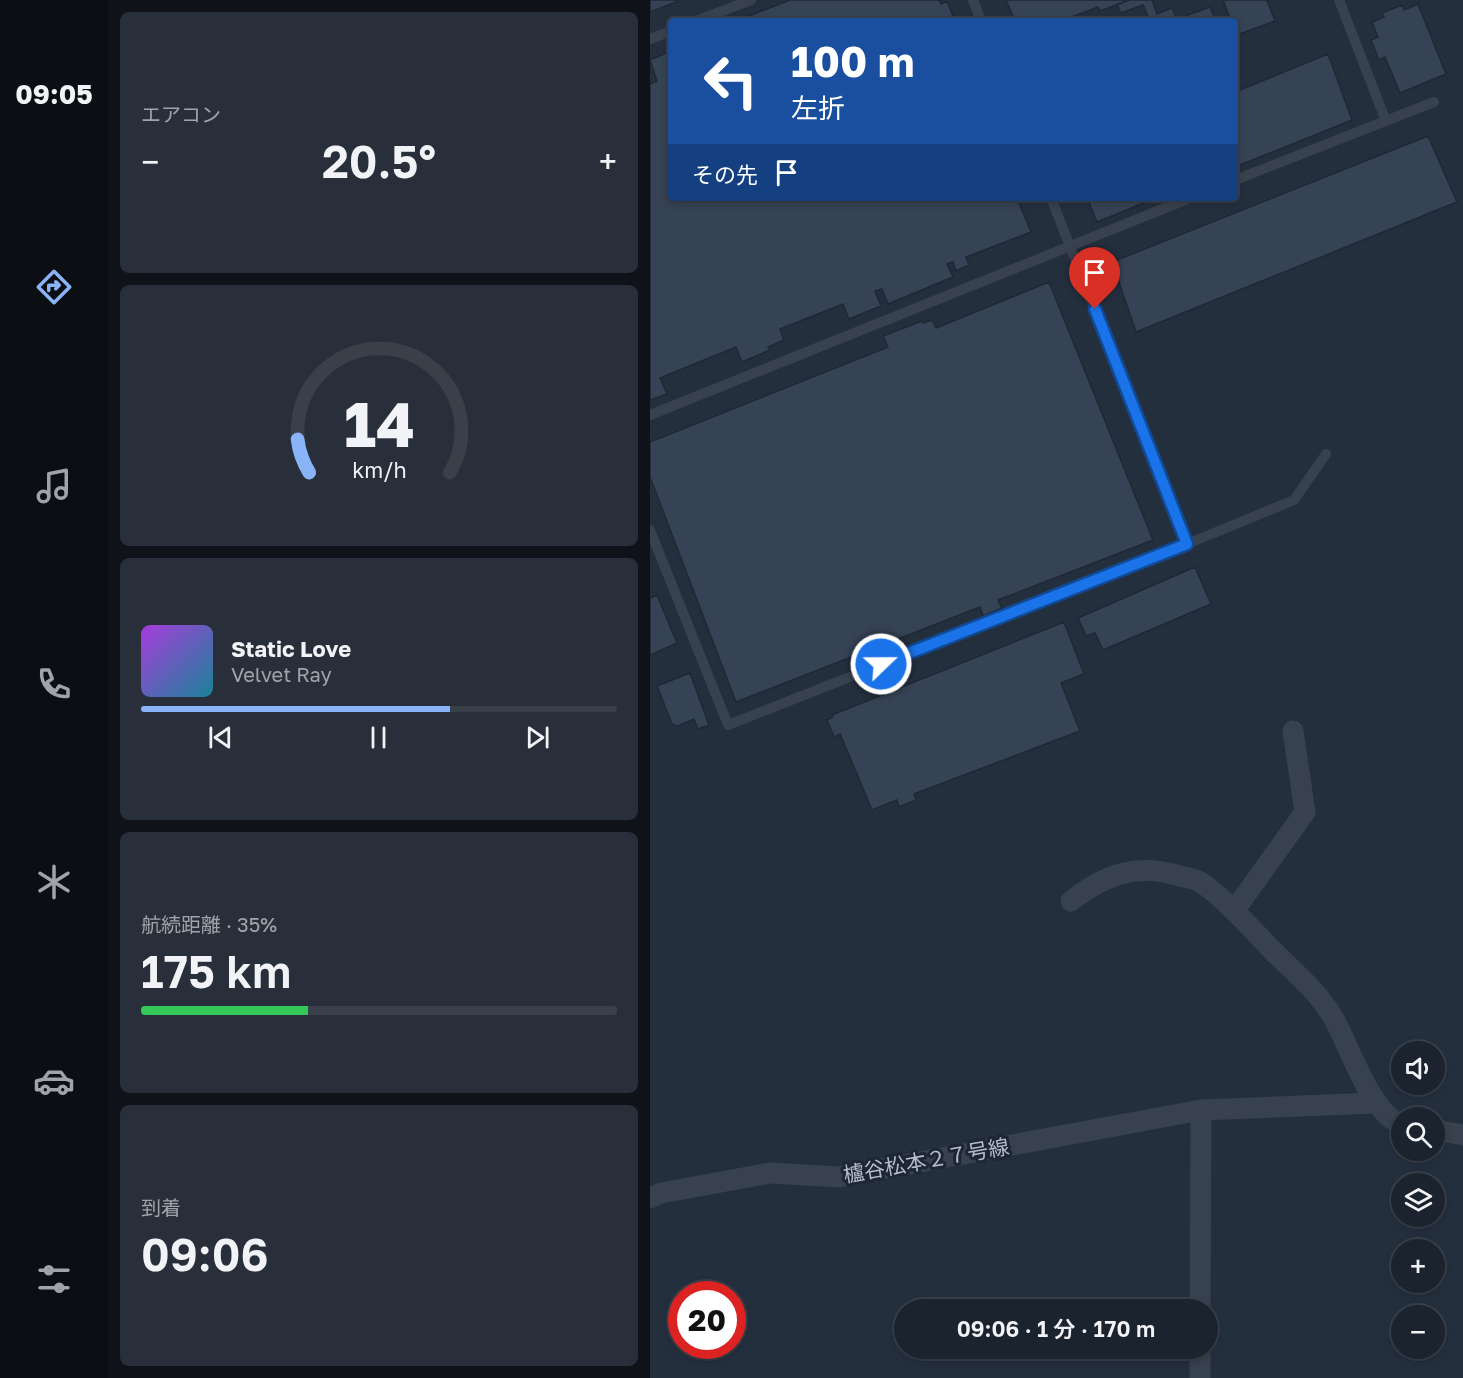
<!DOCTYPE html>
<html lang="ja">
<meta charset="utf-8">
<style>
body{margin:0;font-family:"Golos Text","Noto Sans JP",sans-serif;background:#282f3a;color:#f1f3f6;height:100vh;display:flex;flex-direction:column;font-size:22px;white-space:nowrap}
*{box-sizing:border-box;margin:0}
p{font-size:20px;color:#a0a4aa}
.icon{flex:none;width:33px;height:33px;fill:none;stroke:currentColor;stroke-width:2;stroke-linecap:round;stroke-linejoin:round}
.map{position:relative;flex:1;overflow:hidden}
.drawer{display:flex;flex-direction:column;gap:12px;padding:12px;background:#0f1319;width:542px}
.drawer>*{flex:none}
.guide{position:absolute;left:18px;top:18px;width:570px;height:183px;border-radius:6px;box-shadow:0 3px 9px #0003,0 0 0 2px #39404a;background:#1a4fa0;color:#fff;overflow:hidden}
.buttons{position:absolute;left:741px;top:1041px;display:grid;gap:12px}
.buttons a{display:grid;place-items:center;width:54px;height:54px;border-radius:50%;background:#1b232e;box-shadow:0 3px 9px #0003,0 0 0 2px #39404a;font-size:30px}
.speed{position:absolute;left:18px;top:1281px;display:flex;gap:12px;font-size:30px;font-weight:700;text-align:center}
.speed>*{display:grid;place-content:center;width:78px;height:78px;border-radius:50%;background:#1b232e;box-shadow:0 3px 9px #0003,0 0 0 2px #39404a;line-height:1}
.speed .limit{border:9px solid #d22;background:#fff;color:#111}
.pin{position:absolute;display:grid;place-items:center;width:51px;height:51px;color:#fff;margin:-62px -26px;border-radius:50% 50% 50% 0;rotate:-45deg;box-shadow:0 0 6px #0007}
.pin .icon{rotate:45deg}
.me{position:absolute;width:66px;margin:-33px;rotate:68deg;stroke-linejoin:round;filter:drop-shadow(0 0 4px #0008)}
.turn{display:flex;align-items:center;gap:21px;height:126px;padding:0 24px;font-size:27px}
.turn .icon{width:78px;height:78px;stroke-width:2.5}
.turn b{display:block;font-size:42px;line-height:51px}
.then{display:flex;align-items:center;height:57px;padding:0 24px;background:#0003;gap:12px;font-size:22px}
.big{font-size:45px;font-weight:600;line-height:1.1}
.drawer .tile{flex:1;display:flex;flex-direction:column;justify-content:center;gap:9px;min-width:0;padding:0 21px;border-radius:9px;background:#282f3a}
.drawer .dial{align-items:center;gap:0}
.dial svg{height:156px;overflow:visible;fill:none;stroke:#39404a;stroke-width:7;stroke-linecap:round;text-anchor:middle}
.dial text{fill:#f1f3f6;stroke:none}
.song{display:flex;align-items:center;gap:18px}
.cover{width:72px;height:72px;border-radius:9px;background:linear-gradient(135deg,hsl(280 70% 55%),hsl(190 70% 35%))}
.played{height:6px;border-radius:3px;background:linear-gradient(90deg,#8ab4f8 65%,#39404a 65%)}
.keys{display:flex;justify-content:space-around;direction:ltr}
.heat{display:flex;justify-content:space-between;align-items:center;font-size:33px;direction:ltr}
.charge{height:9px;border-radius:4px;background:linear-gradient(90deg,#34c759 35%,#39404a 0)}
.trip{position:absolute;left:244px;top:1299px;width:324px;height:60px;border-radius:30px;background:#1b232e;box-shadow:0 3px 9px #0003,0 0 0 2px #39404a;font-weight:600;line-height:60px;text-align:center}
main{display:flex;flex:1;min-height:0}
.tab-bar{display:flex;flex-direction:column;width:108px;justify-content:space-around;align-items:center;background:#0b0e12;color:#a0a4aa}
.tab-bar .icon{width:42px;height:42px}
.tab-bar .selected{color:#8ab4f8}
.tab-bar b{font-size:27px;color:#f1f3f6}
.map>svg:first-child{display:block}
</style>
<main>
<nav class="tab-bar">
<b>09:05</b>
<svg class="icon selected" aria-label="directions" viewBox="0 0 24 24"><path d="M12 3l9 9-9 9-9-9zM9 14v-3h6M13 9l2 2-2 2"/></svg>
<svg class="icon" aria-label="music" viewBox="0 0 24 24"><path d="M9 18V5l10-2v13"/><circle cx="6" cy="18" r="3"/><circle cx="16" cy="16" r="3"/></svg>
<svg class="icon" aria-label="phone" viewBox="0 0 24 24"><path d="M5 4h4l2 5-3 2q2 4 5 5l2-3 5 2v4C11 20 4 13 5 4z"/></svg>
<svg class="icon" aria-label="climate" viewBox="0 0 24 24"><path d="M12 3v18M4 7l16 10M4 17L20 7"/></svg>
<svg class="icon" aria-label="car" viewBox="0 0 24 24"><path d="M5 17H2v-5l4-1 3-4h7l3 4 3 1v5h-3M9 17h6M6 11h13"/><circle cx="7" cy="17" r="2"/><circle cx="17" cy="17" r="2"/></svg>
<svg class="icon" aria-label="filters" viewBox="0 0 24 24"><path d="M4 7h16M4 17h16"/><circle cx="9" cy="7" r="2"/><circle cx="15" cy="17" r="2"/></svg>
</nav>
<section class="drawer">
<div class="tile"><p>エアコン</p>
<div class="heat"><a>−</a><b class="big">20.5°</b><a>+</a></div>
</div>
<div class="tile dial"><svg viewBox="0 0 100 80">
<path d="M14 69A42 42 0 1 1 86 69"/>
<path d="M14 69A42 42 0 0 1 8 52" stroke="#8ab4f8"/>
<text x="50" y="56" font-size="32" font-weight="700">14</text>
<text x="50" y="72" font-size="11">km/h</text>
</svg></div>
<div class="tile">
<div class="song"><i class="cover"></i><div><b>Static Love</b><p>Velvet Ray</p></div></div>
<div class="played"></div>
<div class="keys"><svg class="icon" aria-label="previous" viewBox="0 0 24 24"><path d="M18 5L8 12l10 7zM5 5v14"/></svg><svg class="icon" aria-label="pause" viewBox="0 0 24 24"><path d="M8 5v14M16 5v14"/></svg><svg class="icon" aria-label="next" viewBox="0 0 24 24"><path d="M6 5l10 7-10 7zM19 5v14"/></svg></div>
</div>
<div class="tile"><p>航続距離 · 35%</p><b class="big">175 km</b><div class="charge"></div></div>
<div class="tile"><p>到着</p><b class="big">09:06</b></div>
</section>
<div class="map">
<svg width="814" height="1378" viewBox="0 0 814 1378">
<rect width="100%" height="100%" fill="#242f3e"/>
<path fill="#364354" stroke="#1f2835" stroke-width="1.5" d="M0,0H31L0,12Z
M140,0H289L291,4L297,1L305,21H86Z
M356,0H479L450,11L448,7L411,21H365Z
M479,0H502L507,14L522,8L527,19L500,21L493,5L471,13L467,5Z
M573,0H617L625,21L587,35L585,21H581Z
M768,4L796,74L750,93L735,57L729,60L721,40L728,37L722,22L734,17L732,13L752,5L754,10Z
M560,7L566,21H523L527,19Z
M21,51V198H367L381,232L316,257L319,265L306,271L303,262L297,264L303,277L238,304L232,289L225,291L231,306L199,319L193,304L130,329L134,340L118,347L120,350L92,362L86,347L10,378L17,394L0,400V84L7,81L0,60Z
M678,54L702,120L585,167V92Z
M778,136L807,202L486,332L462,262Z
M437,198H506L447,222Z
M399,282L503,540L348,600L352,608L333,616L330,607L86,702L0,477V442L238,347L233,336L272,321L273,323L282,320L286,328Z
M545,567L561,604L453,650L445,633L436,636L428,618Z
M7,595L27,643L0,655V598Z
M414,622L434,674L411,683L430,731L264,794L266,800L249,807L247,800L222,810L190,734L184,737L177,720L183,717L182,715Z
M40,673L59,725L48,729L44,719L28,726L22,724L7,686Z"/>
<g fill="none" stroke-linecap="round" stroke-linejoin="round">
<path stroke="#38414e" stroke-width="10" d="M323,0L331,21
M689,0L736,121
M46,21L101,0
M0,39L21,31
M585,180L784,102
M0,415L540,198
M0,530L78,725L537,544L401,198
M537,544L644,500L676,454"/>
<path stroke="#38414e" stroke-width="21" d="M421,901C456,874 486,863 530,876C537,878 546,879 552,883C577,901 599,926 621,949C643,971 669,992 684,1019C699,1045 722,1117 752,1124
M584,911L655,812L643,731
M784,1130L814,1135
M0,1198L11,1193L120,1173L189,1177L551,1110L726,1103
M550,1310L551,1110
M550,1378V1348"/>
</g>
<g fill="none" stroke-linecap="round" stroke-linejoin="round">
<g stroke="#114b97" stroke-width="15">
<path id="route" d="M231,664L537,544L445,309"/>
</g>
<use href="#route" stroke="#1a73e8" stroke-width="10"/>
</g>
<g text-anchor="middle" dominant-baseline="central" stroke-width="6" stroke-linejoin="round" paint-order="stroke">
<g font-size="21" fill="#b4bcc9" stroke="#1d2633">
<text transform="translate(276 1160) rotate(-10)">櫨谷松本２７号線</text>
</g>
</g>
</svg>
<div class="buttons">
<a><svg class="icon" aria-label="sound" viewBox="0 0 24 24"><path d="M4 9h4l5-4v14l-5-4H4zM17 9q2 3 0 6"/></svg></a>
<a><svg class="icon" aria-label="search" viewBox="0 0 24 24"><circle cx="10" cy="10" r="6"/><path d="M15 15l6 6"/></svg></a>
<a><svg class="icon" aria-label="layers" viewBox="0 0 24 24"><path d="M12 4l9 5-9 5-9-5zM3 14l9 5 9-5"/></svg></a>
<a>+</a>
<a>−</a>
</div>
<div class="speed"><div class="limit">20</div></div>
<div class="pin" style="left:445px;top:309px;background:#d93025"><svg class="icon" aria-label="arrive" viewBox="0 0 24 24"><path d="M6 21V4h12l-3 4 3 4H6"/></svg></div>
<svg class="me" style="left:231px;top:664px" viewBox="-20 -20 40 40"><circle r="17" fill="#1a73e8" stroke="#fff" stroke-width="3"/><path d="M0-11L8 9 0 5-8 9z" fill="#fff"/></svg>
<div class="trip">09:06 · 1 分 · 170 m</div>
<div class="guide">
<div class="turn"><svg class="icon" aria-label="left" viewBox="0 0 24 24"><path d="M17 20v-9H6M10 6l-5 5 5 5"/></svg><div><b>100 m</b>左折</div></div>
<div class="then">その先<svg class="icon" aria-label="arrive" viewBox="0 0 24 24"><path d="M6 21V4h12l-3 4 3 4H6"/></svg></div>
</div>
</div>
</main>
